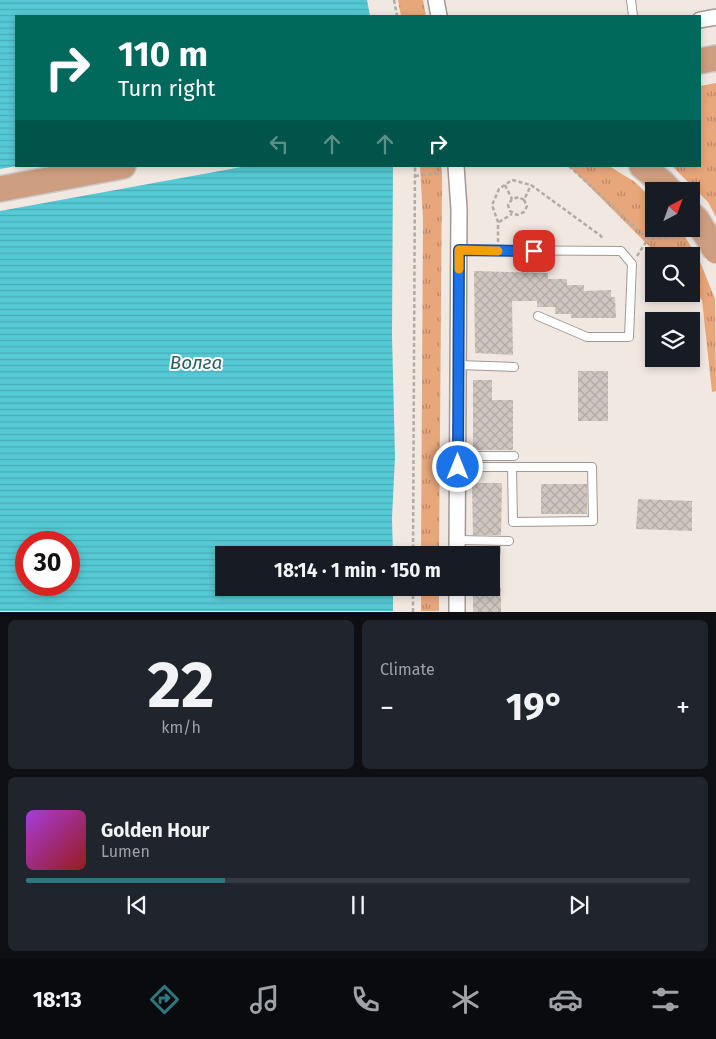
<!DOCTYPE html>
<meta charset="utf-8">
<style>
body{margin:0;font-family:"Fira Sans",sans-serif;background:#20242c;color:#f1f3f6;height:100vh;display:flex;flex-direction:column;font-size:19px;white-space:nowrap}
*{box-sizing:border-box;margin:0}
p{font-size:16px;color:#9ea1a6}
.icon{flex:none;width:28px;height:28px;fill:none;stroke:currentColor;stroke-width:2;stroke-linecap:round;stroke-linejoin:round}
.map{position:relative;height:612px;overflow:hidden}
.side{display:flex;flex-direction:column;gap:8px;padding:8px;background:#0d0f14;flex:1}
.side>*{flex:none}
.banner{position:absolute;left:15px;top:15px;width:686px;height:152px;border-radius:0px;box-shadow:0 2px 8px #0003;background:#00695c;color:#fff;overflow:hidden}
.needle{width:32px;rotate:41deg}
.fabs{position:absolute;left:645px;top:182px;display:grid;gap:10px}
.fabs a{display:grid;place-items:center;width:55px;height:55px;border-radius:0px;background:#171b24;box-shadow:0 2px 8px #0003;font-size:25px}
.speed{position:absolute;left:15px;top:531px;display:flex;gap:10px;font-size:25px;font-weight:700;text-align:center}
.speed>*{display:grid;place-content:center;width:65px;height:65px;border-radius:50%;background:#171b24;box-shadow:0 2px 8px #0003;line-height:1}
.speed .limit{border:8px solid #d22;background:#fff;color:#111}
.pin{position:absolute;display:grid;place-items:center;width:42px;height:42px;color:#fff;margin:-21px;border-radius:10px;box-shadow:0 2px 8px #0006}
.me{position:absolute;width:55px;margin:-28px;rotate:0deg;stroke-linejoin:round;filter:drop-shadow(0 0 4px #0008)}
.turn{display:flex;align-items:center;gap:18px;height:105px;padding:0 20px;font-size:22px}
.turn .icon{width:65px;height:65px;stroke-width:2.5}
.turn b{display:block;font-size:35px;line-height:42px}
.lanes{display:flex;align-items:center;height:48px;padding:0 20px;background:#0003;justify-content:center;gap:25px;direction:ltr}
.lanes .off{opacity:.35}
.big{font-size:38px;font-weight:700;line-height:1.1}
.side .tile{flex:1;display:flex;flex-direction:column;justify-content:center;gap:8px;min-width:0;padding:0 18px;border-radius:8px;background:#20242c}
.side .dial{align-items:center;gap:0}
.dial b{font-size:65px;line-height:1}
.song{display:flex;align-items:center;gap:15px}
.cover{width:60px;height:60px;border-radius:8px;background:linear-gradient(135deg,hsl(280 70% 55%),hsl(0 70% 35%))}
.played{height:5px;border-radius:2px;background:linear-gradient(90deg,#2e777e 30%,#363941 30%)}
.keys{display:flex;justify-content:space-around;direction:ltr}
.heat{display:flex;justify-content:space-between;align-items:center;font-size:28px;direction:ltr}
.side .tiles{flex:1;display:grid;gap:8px;grid-template-columns:1fr 1fr}
.tile:last-child{grid-column:span 2}
.trip{position:absolute;left:215px;top:546px;width:285px;height:50px;border-radius:0px;background:#171b24;box-shadow:0 2px 8px #0003;font-weight:700;line-height:50px;text-align:center}
.dock{display:flex;height:80px;justify-content:space-around;align-items:center;background:#090b0e;color:#9ea1a6}
.dock .icon{width:35px;height:35px}
.dock .selected{color:#2e777e}
.dock b{font-size:22px;color:#f1f3f6}
.map>svg:first-child{display:block}
</style>
<div class="map">
<svg width="716" height="612" viewBox="0 0 716 612">
<defs>
<pattern id="grass-tufts" width="24" height="20" patternUnits="userSpaceOnUse" patternTransform="scale(1.25)"><rect width="24" height="20" fill="#e8a67b"/><path d="M3 7l-1-3M5 7V3M7 7l1-3M15 17l-1-3M17 17v-4M19 17l1-3" fill="none" stroke="#bc8764"/></pattern>
<pattern id="water-rules" width="6" height="5" patternUnits="userSpaceOnUse" patternTransform="scale(1.25)"><rect width="6" height="5" fill="#55c9d4"/><path d="M0 2.5h6" fill="none" stroke="#4aacb6"/></pattern>
<pattern id="building-cross-hatch" width="8" height="8" patternUnits="userSpaceOnUse" patternTransform="scale(1.25)"><rect width="8" height="8" fill="#cfc6c0"/><path d="M0 0l8 8M0 8l8-8" fill="none" stroke="#b1aaa5"/></pattern>
</defs>
<rect width="100%" height="100%" fill="#f2e8e2"/>
<path fill="url(#grass-tufts)" d="M398,0H423L426,16H401Z
M716,83V217L708,202L672,166H700V86Z
M420,166H441L442,174L439,555H421L423,219Z
M569,166H609L635,182L654,201V229H680L699,259L715,299L716,391L712,392L702,300L691,289V256H659Z
M421,588H439V611H421Z"/>
<path fill="url(#water-rules)" fill-rule="evenodd" d="M0,0H367L370,16H16V166H393L392,335L395,457L392,518L393,555H224V588H393V611H0ZM26,542H69V585H26Z"/>
<path fill="#f2e8e2" d="M17,166H247L0,211V169Z"/>
<path fill="url(#building-cross-hatch)" d="M474,271L548,273V279H567V285H584V291L611,290V297H615L616,318H571V314H555V307H537V301H512L513,355L475,353Z
M578,371H608V421H578Z
M473,380H492V400H513V450H473Z
M472,483H502L501,535H473Z
M541,484H587V514H541Z
M638,499L692,501V531L636,529Z
M473,546H501V555H473Z
M473,588H501V612H473Z"/>
<g fill="none" stroke-linecap="round" stroke-linejoin="round">
<g stroke="#a39994" stroke-width="10">
<path id="service" d="M631,0L633,16
M459,250L621,251L632,264L629,337H587L538,316
M458,365L514,367
M457,456H514
M458,467H592L593,521L513,522L512,467
M457,540L509,541"/>
</g>
<g stroke="#a39994" stroke-width="18">
<path id="minor" d="M436,0L439,16
M700,20L716,17
M456,166L459,209L457,555
M457,612V588"/>
</g>
<g stroke="#cac9c9" stroke-width="28">
<path id="trunk" d="M700,61L716,58
M642,166L663,183L670,191
M0,189L123,166"/>
</g>
<path stroke="#b2aaa6" stroke-width="2.5" stroke-dasharray="4 2.5" stroke-linecap="butt" d="M394,0L397,16
M569,166L648,239L685,236
M415,176L442,173
M505,185L512,199
M524,200L519,197L512,199L508,205L510,211L517,215L524,212L527,206L524,200L531,185
M499,222L512,214
M498,242V222L492,205L499,189L512,180L531,185L601,236L603,240
M637,256L648,239
M413,555L415,166
M413,612V588"/>
<use href="#service" stroke="#fff" stroke-width="8"/>
<use href="#minor" stroke="#fff" stroke-width="15"/>
<use href="#trunk" stroke="#ce9e80" stroke-width="25"/>
<g stroke="#cac9c9" stroke-width="28" stroke-linecap="butt">
<path id="trunk-bridge" d="M691,214L697,220L716,251"/>
</g>
<use href="#trunk-bridge" stroke="#ce9e80" stroke-width="25"/>
</g>
<g fill="none" stroke-linecap="round" stroke-linejoin="round">
<g stroke="#114b97" stroke-width="12">
<path id="route" d="M458,467L459,250L534,251"/>
</g>
<use href="#route" stroke="#1a73e8" stroke-width="9"/>
<path stroke="#f59e0b" stroke-width="9" d="M459,269V250L498,251"/>
</g>
<g text-anchor="middle" dominant-baseline="central" stroke-width="4" stroke-linejoin="round" paint-order="stroke">
<g font-size="19" font-style="italic" fill="#2e5f64" stroke="#fff">
<text x="196" y="362">Волга</text>
</g>
</g>
</svg>
<div class="fabs">
<a><svg class="needle" viewBox="-14 -14 28 28"><path d="M0-13l5 13h-10z" fill="#e53935"/><path d="M0 13l5-13h-10z" fill="#9ea1a6"/></svg></a>
<a><svg class="icon" aria-label="search" viewBox="0 0 24 24"><circle cx="10" cy="10" r="6"/><path d="M15 15l6 6"/></svg></a>
<a><svg class="icon" aria-label="layers" viewBox="0 0 24 24"><path d="M12 4l9 5-9 5-9-5zM3 14l9 5 9-5"/></svg></a>
</div>
<div class="speed"><div class="limit">30</div></div>
<div class="pin" style="left:534px;top:251px;background:#d93025"><svg class="icon" aria-label="arrive" viewBox="0 0 24 24"><path d="M6 21V4h12l-3 4 3 4H6"/></svg></div>
<svg class="me" style="left:458px;top:467px" viewBox="-20 -20 40 40"><circle r="17" fill="#1a73e8" stroke="#fff" stroke-width="3"/><path d="M0-11L8 9 0 5-8 9z" fill="#fff"/></svg>
<div class="trip">18:14 · 1 min · 150 m</div>
<div class="banner">
<div class="turn"><svg class="icon" aria-label="right" viewBox="0 0 24 24"><path d="M7 20v-9h11M14 6l5 5-5 5"/></svg><div><b>110 m</b>Turn right</div></div>
<div class="lanes"><svg class="icon off" aria-label="left" viewBox="0 0 24 24"><path d="M17 20v-9H6M10 6l-5 5 5 5"/></svg><svg class="icon off" aria-label="ahead" viewBox="0 0 24 24"><path d="M12 20V5M6 11l6-6 6 6"/></svg><svg class="icon off" aria-label="ahead" viewBox="0 0 24 24"><path d="M12 20V5M6 11l6-6 6 6"/></svg><svg class="icon" aria-label="right" viewBox="0 0 24 24"><path d="M7 20v-9h11M14 6l5 5-5 5"/></svg></div>
</div>
</div>
<section class="side">
<div class="tiles">
<div class="tile dial"><b>22</b><p>km/h</p></div>
<div class="tile"><p>Climate</p>
<div class="heat"><a>−</a><b class="big">19°</b><a>+</a></div>
</div>
<div class="tile">
<div class="song"><i class="cover"></i><div><b>Golden Hour</b><p>Lumen</p></div></div>
<div class="played"></div>
<div class="keys"><svg class="icon" aria-label="previous" viewBox="0 0 24 24"><path d="M18 5L8 12l10 7zM5 5v14"/></svg><svg class="icon" aria-label="pause" viewBox="0 0 24 24"><path d="M8 5v14M16 5v14"/></svg><svg class="icon" aria-label="next" viewBox="0 0 24 24"><path d="M6 5l10 7-10 7zM19 5v14"/></svg></div>
</div>
</div>
</section>
<nav class="dock">
<b>18:13</b>
<svg class="icon selected" aria-label="directions" viewBox="0 0 24 24"><path d="M12 3l9 9-9 9-9-9zM9 14v-3h6M13 9l2 2-2 2"/></svg>
<svg class="icon" aria-label="music" viewBox="0 0 24 24"><path d="M9 18V5l10-2v13"/><circle cx="6" cy="18" r="3"/><circle cx="16" cy="16" r="3"/></svg>
<svg class="icon" aria-label="phone" viewBox="0 0 24 24"><path d="M5 4h4l2 5-3 2q2 4 5 5l2-3 5 2v4C11 20 4 13 5 4z"/></svg>
<svg class="icon" aria-label="climate" viewBox="0 0 24 24"><path d="M12 3v18M4 7l16 10M4 17L20 7"/></svg>
<svg class="icon" aria-label="car" viewBox="0 0 24 24"><path d="M5 17H2v-5l4-1 3-4h7l3 4 3 1v5h-3M9 17h6M6 11h13"/><circle cx="7" cy="17" r="2"/><circle cx="17" cy="17" r="2"/></svg>
<svg class="icon" aria-label="filters" viewBox="0 0 24 24"><path d="M4 7h16M4 17h16"/><circle cx="9" cy="7" r="2"/><circle cx="15" cy="17" r="2"/></svg>
</nav>
